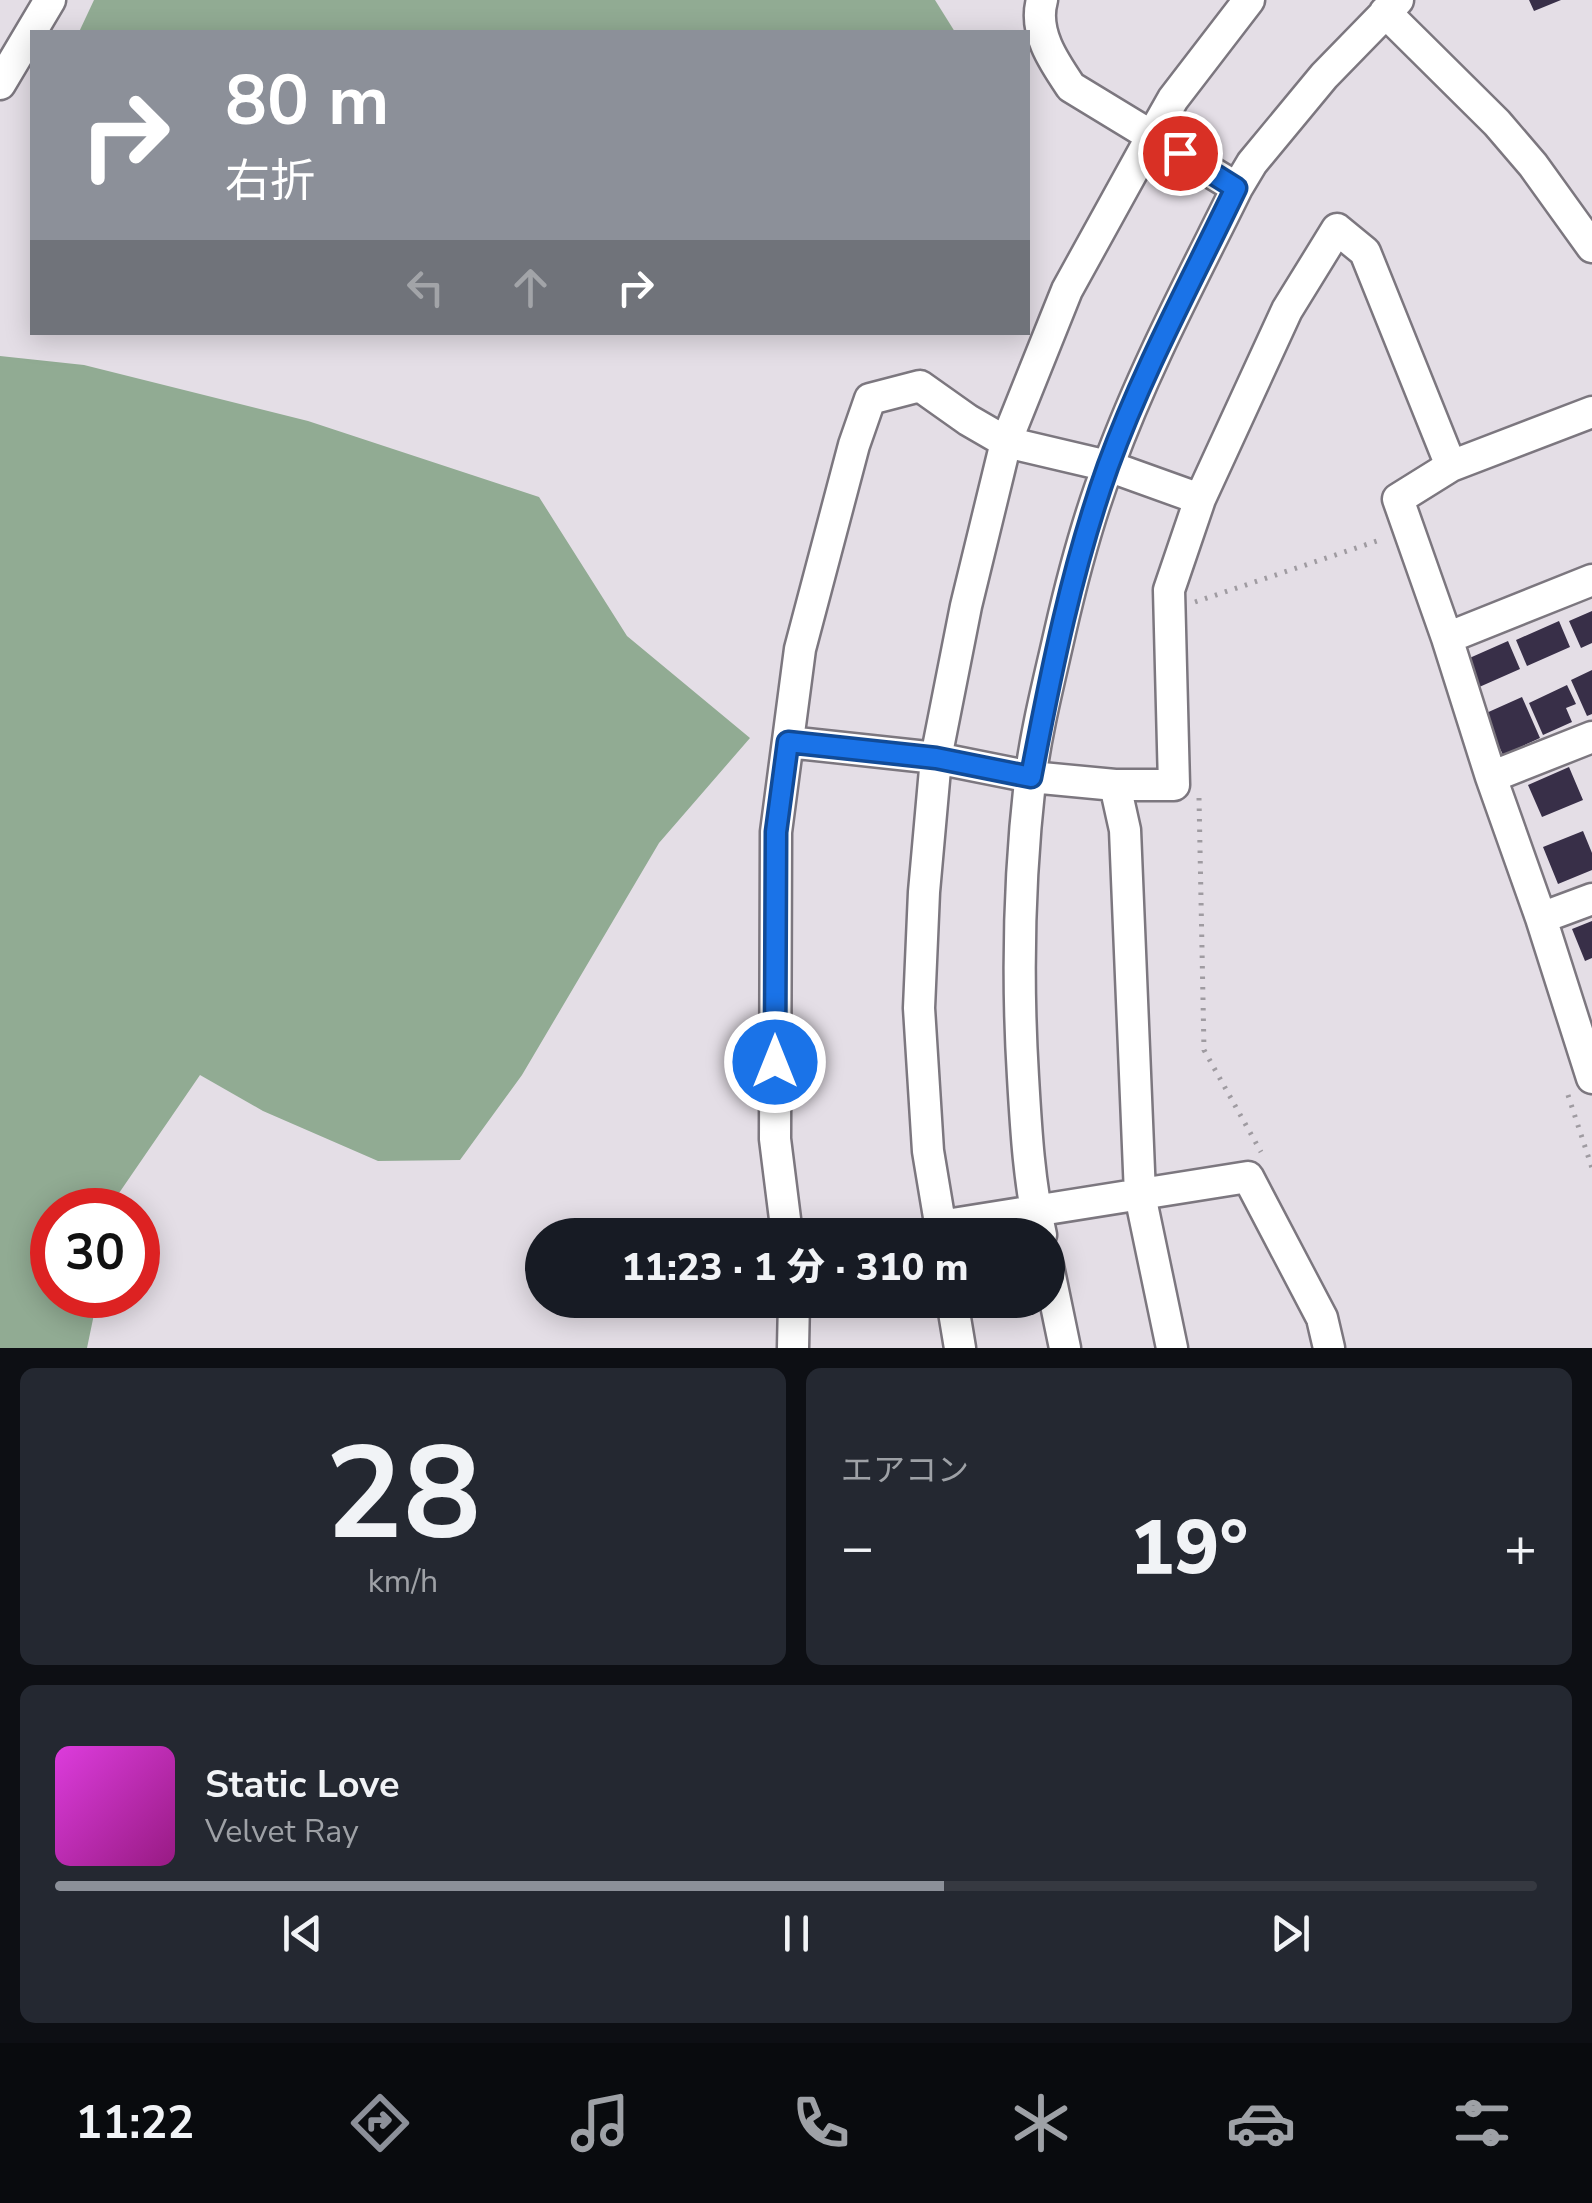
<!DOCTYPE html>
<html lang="ja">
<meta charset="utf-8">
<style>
body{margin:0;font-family:"Nunito Sans","Noto Sans JP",sans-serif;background:#242831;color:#f1f3f6;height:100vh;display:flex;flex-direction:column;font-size:38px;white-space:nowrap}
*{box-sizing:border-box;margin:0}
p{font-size:32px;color:#9ea1a6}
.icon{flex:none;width:55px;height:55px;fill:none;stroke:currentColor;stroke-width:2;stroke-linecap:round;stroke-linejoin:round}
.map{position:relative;height:1348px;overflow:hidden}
.details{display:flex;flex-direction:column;gap:20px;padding:20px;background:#0d0f14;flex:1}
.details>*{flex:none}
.guide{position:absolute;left:30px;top:30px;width:1000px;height:305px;border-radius:0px;box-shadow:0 5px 25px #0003;background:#8c9099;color:#fff;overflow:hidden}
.speed{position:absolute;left:30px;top:1188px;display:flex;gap:20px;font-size:50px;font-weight:700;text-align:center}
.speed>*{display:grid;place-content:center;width:130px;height:130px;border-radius:50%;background:#171b24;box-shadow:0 5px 25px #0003;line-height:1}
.speed .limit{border:15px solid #d22;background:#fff;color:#111}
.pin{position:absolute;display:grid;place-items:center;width:85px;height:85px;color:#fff;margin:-42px;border:5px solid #fff;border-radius:50%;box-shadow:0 2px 10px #0007}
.me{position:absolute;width:110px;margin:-55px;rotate:0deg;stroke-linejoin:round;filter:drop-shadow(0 0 8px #0008)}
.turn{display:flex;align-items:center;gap:35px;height:210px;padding:0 30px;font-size:45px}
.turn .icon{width:130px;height:130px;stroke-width:2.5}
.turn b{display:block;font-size:70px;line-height:85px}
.lanes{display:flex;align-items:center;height:95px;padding:0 30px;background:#0003;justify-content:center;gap:50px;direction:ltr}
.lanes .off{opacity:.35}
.big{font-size:75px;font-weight:800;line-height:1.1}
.details .tile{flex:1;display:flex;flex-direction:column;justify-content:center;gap:15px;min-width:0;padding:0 35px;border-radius:15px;background:#242831}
.details .dial{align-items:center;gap:0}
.dial b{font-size:130px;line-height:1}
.song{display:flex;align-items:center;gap:30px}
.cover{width:120px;height:120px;border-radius:15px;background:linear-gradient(135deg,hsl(300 70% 55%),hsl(310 70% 35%))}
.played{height:10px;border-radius:5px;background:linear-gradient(90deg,#8c9099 60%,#363941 60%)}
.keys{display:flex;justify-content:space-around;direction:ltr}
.heat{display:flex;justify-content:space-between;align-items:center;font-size:55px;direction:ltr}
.details .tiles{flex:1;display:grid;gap:20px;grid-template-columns:1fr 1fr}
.tile:last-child{grid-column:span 2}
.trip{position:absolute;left:525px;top:1218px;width:540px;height:100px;border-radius:50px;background:#171b24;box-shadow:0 5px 25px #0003;font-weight:800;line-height:100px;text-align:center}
.tab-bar{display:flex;height:160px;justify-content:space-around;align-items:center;background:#090b0e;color:#9ea1a6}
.tab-bar .icon{width:70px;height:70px}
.tab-bar .current{color:#8c9099}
.tab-bar b{font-size:45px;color:#f1f3f6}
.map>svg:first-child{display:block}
</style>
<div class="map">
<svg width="1592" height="1348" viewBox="0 0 1592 1348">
<rect width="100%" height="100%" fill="#e4dee6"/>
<path fill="#91ab93" d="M94,0H935L955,32H79Z
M0,356L84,365L308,421L539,497L627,636L750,738L659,843L522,1075L460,1160L378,1161L263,1111L200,1075L117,1196L114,1210H52V1295H98L87,1348H0Z"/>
<path fill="#382f48" d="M1529,0H1561L1534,11Z
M1592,611V643L1581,648L1569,621Z
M1559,621L1570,647L1527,666L1516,640Z
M1508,641L1520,669L1477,688L1465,660Z
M1592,670V714L1587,716L1571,680Z
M1567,685L1576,704L1566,708L1572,722L1543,735L1529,703Z
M1522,697L1540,738L1503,755L1484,714Z
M1569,767L1583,800L1542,817L1528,785Z
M1583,831L1592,853V870L1558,884L1543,847Z
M1592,921V958L1585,961L1572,929Z"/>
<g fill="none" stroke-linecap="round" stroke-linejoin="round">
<g stroke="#7c777f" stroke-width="35">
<path id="minor" d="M1042,0C1033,32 1054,62 1071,87L1237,188
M1385,12L1497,123L1533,165L1592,247
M0,84L50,0
M1592,412L1451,466L1398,499L1447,638L1491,777L1541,918L1592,1078
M1447,638L1592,580
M788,742L936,758L1031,777L1115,785H1174L1169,590L1200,499L1287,310L1337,229L1365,252L1451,466
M1491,777L1592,737
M1115,785L1125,830L1140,1195L1172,1348
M1541,918L1592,899
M940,1226L1248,1177L1322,1318L1329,1348
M787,1235L775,1139L776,832L800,649L854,445L870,399L920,386L968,420L1006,442L1067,290L1152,136L1173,99L1249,0
M942,1235L928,1151L919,1008L924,892L936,758L966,606L1006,442L1108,466L1200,499
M1041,1235C1029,1183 1026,1129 1023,1077C1017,978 1019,879 1030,781C1036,731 1049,681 1060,632C1073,575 1088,518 1109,464C1144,369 1192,279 1237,188L1252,163L1324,76L1398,0
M1048,1266L1065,1348
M952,1300L960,1348
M793,1348L794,1300"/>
</g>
<path stroke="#9f9ba1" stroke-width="5" stroke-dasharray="2.5 8" stroke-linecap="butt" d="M1195,602L1383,539
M1199,798L1204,1050L1261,1152
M1568,1095L1592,1168"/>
<use href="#minor" stroke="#fff" stroke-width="30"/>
</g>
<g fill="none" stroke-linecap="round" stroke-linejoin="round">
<g stroke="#114b97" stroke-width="25">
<path id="route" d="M775,1062L776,832L788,742L936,758L1031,777C1051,672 1072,567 1108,466C1143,370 1192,280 1236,188L1180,153"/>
</g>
<use href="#route" stroke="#1a73e8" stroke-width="18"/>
</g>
</svg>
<div class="speed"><div class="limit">30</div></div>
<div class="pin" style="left:1180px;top:153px;background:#d93025"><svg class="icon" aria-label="arrive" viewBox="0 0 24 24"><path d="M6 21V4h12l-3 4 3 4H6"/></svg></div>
<svg class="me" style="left:775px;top:1062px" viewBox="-20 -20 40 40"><circle r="17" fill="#1a73e8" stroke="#fff" stroke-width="3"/><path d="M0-11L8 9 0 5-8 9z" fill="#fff"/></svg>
<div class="trip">11:23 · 1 分 · 310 m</div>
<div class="guide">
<div class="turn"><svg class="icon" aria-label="right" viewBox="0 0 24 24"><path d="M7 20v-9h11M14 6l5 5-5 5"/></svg><div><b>80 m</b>右折</div></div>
<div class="lanes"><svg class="icon off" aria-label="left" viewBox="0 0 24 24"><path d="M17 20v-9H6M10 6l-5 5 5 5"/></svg><svg class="icon off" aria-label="ahead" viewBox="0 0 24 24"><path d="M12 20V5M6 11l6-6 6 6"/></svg><svg class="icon" aria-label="right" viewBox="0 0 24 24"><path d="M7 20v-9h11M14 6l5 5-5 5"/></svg></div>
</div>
</div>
<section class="details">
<div class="tiles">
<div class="tile dial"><b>28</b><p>km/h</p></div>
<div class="tile"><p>エアコン</p>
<div class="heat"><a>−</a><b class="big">19°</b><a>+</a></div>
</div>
<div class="tile">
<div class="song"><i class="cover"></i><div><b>Static Love</b><p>Velvet Ray</p></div></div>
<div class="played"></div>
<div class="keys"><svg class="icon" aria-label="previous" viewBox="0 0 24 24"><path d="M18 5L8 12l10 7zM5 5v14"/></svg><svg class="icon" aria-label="pause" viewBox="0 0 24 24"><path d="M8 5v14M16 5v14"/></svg><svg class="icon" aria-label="next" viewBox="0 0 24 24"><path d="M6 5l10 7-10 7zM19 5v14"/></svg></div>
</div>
</div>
</section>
<nav class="tab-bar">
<b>11:22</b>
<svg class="icon current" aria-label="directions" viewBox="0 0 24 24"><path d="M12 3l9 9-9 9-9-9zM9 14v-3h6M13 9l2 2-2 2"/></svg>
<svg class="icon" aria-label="music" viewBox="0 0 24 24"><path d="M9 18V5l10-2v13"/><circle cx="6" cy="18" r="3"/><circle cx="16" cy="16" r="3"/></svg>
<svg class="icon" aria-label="phone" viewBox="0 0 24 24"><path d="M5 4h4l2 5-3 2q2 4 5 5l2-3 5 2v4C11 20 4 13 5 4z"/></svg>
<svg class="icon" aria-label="climate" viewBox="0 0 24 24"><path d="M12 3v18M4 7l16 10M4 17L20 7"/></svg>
<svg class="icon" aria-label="car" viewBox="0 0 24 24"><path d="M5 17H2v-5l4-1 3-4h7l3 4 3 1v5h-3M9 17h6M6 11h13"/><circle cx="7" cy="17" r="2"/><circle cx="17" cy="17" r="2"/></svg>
<svg class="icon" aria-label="filters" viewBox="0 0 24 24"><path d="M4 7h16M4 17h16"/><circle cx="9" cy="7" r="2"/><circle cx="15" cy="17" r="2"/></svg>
</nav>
